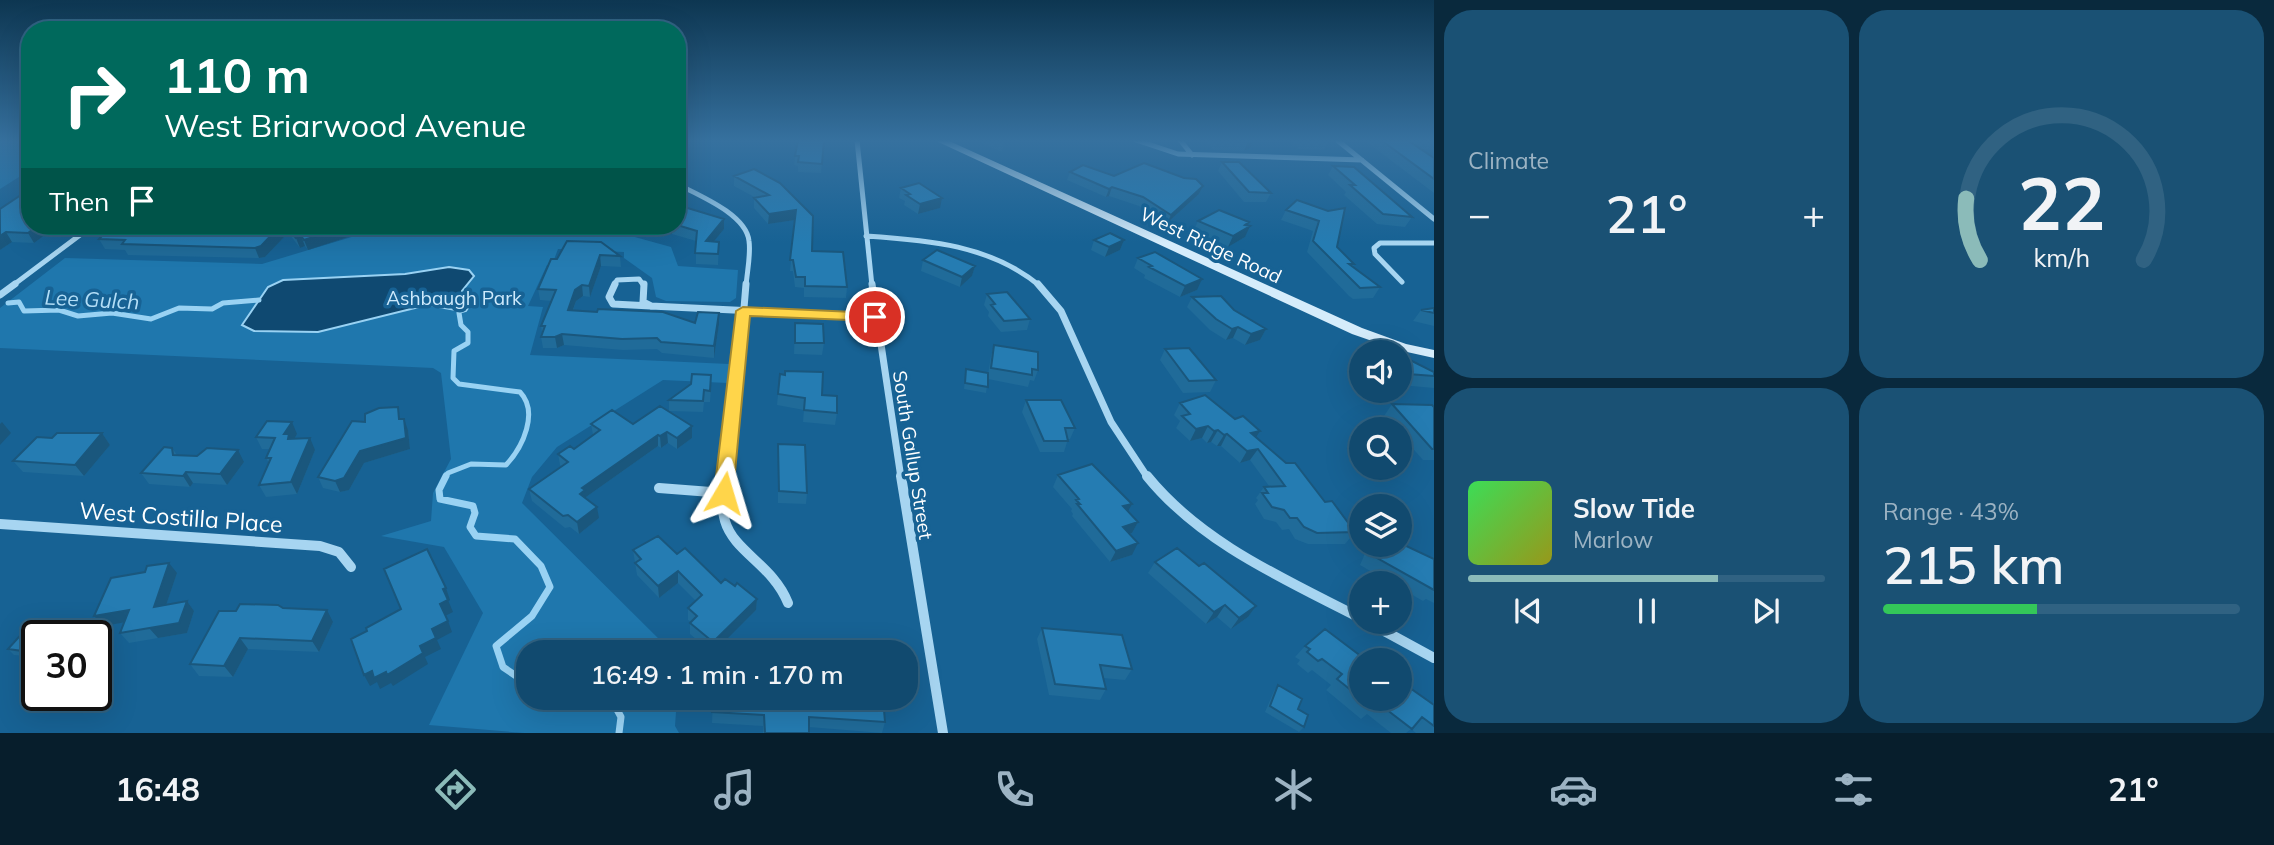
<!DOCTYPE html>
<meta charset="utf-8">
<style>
body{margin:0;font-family:Mulish,sans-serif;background:#1a5174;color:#f1f3f6;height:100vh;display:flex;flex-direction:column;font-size:26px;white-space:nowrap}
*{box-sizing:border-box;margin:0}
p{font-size:23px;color:#9cb3c3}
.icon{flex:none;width:38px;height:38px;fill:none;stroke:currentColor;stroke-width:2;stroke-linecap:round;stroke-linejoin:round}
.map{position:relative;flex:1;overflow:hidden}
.sheet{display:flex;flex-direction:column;gap:10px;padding:10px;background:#09293d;width:840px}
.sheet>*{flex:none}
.top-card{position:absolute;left:21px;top:21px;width:665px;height:214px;border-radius:28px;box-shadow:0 7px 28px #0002,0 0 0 2px #306282;background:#00695c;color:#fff;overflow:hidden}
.buttons{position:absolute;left:1349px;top:340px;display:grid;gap:14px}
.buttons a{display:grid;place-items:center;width:63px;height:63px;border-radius:50%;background:#114a6f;box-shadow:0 7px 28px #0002,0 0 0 2px #306282;font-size:35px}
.speed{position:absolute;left:21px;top:620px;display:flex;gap:14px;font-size:35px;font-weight:700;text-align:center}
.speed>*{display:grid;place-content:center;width:91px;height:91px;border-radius:50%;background:#114a6f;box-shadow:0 7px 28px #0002,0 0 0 2px #306282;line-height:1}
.speed .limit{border:4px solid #111;border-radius:10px;background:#fff;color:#111}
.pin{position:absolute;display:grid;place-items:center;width:60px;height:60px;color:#fff;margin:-30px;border:4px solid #fff;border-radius:50%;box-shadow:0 2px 7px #0007}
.me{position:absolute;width:77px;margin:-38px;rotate:7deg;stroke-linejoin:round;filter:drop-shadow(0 0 5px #0008)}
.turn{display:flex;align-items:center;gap:24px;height:147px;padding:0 28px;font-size:32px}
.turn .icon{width:91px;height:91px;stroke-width:2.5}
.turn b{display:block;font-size:49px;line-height:60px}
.then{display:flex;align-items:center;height:66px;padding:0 28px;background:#0003;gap:14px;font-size:26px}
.big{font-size:52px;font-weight:600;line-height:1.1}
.sheet .tile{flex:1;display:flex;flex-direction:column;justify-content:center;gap:10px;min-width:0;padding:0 24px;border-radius:28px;background:#1a5174}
.sheet .dial{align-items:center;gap:0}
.dial svg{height:182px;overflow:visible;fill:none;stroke:#306282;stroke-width:7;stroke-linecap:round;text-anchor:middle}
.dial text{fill:#f1f3f6;stroke:none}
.song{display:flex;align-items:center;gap:21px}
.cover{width:84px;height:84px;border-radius:10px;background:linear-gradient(135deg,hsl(130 70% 55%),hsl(60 70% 35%))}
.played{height:7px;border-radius:4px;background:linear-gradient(90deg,#8bbbb9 70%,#306282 70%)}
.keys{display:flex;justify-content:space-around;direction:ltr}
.heat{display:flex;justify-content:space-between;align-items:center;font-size:38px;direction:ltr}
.charge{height:10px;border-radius:5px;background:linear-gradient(90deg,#34c759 43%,#306282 0)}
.sheet .tiles{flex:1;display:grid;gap:10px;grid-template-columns:repeat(2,1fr)}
.trip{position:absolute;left:516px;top:640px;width:402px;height:70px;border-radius:28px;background:#114a6f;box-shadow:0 7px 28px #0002,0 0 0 2px #306282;font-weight:600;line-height:70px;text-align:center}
.tab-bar{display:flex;height:112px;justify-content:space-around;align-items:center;background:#071e2c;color:#9cb3c3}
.tab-bar .icon{width:49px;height:49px}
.tab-bar .active{color:#8bbbb9}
.tab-bar b{font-size:32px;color:#f1f3f6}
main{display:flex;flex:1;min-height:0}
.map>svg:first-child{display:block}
</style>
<main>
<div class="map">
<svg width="1434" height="733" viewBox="0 0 1434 733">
<rect width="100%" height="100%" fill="#176294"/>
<path fill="#1f77ad" d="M0,140H16L30,151V170L0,189Z
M388,226H595L671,247L678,266L738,270L736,298L730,302L666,301L656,297L652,278L624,258V252L558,249L552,265H547L528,306L543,307L530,355L729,364L728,383L663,380L557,447L532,477L522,503L673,653H528V698H677L675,726L679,733H524L429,725L483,613L444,547L381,536L431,521L433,493L451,459L441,373L433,368L0,348V308L65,258L262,264Z"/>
<path fill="#0f4971" stroke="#99d2f3" stroke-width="2" d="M449,267L469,270L474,276L462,291L461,298L468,308L466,311L459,313L456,310L427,305L318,332L254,331L242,325L268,287L283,280L405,274Z"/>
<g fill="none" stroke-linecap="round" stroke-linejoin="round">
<path stroke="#99d2f3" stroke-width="5" d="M8,303L19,302L24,311L59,310L78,316L112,313L151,319L179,308L212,309L223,303L259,300
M445,478L448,473L471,464L506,465C523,447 539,412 520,392L459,384L453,378L454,351L468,343V332L461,325L459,313"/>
<path stroke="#99d2f3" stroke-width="7" d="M446,476L439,490L440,499L473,506L475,513L470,527L476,536L515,539L541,566L550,587L532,616L496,646L503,667L528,684
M537,698L539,702L614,704L621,717L619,733"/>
<path stroke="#a7d5f1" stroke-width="5" d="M857,140L872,286
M1136,140L1178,154L1362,160
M1180,140L1192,155
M1337,140L1434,219
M677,184C698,195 746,214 749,241C751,255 747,272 746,286
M866,236C928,240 991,245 1040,286
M1402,282L1375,254L1374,248L1380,243H1434
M12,286L92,226
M614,286L617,280L639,279L644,286"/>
<path stroke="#a7d5f1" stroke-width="7" d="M615,284L609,297L613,304L651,306
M644,284L643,302L651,306
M872,284L901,478
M1038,284L1061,311L1111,422L1148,478
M0,295L15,284
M651,306L875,317
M724,478L739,368L746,284"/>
<path stroke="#a7d5f1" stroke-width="10" d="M724,476C723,491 721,507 725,521C734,552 773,565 788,603
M901,476L943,733
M1147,476C1202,544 1287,580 1362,619
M659,488L724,493
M0,524L320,546L339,552L351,567
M1366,621L1434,658"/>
<path fill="#d5ecfb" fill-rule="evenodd" d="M934,140H947L1362,328L1406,344L1434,350V358L1398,350L1352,334Z"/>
</g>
<path fill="#206b99" d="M824,140L821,173L798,172V166L794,165L795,156Z
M975,140H1003L1004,143L1002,152Z
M1204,140H1253L1250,148L1244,151L1213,150Z
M1289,140H1329L1324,150L1298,149Z
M1364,140H1434V150L1421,149L1434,158V193Z
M1222,162L1271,193L1266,202H1244L1218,171Z
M1333,166L1412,217L1405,227L1377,224L1344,195L1346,192L1328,175Z
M1070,172L1114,176L1203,186L1199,194L1167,223L1139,206L1109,196L1106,197L1067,180Z
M734,176L780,183L812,251L847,287L846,298L804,297V288L795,287L793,271H790L795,220L768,224L754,208V198H756L734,186Z
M901,188L940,208L918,214L904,205L905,201L899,198Z
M0,209L30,226H57L34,243L12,242L0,250Z
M1286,210L1328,211L1337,247L1354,264L1353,267L1380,287L1373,298L1353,299L1349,296L1307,252L1313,231L1281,220Z
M1198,221L1247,225L1245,237L1228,247L1193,232Z
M286,226H382L308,250L305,246L300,248L290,235Z
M627,226H651L638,232L628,231Z
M656,226H677L724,229L714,241L719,242L718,265L696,264V241L672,234L656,236Z
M105,229L285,236L265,257L259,258L128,255L125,250L105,249L99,239L106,232Z
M1094,240H1124L1120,250L1105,257L1091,250Z
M567,241L620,256L621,267L601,266L590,297L583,296L576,301L573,311L695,323L719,313V324L714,358L662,353L657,349L623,350L564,345L557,348H543L541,337L542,332L541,326L551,301L540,300L538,289L557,259Z
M1138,258L1197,290L1180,297L1144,278L1145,275L1134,268Z
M923,260L975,266L972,276L960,287L921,271Z
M987,294L1030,319L1027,330L1001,332L988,316L989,312L984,305Z
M1192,297L1234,310L1266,329L1260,340L1245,345L1233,338L1226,340L1210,330L1187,307Z
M1434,308V326L1413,321L1421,310Z
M795,323L824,343L822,355L794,354Z
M994,345L1038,370L1034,381L1030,380L1028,387L988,379L986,393L964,389L966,369L988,375L991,356Z
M1165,349L1216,380L1210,392L1183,393L1160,360Z
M1362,353V370L1352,366Z
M1400,355L1434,372V388L1400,385Z
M780,374L822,395L837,413L835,425L803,422L804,410L777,405Z
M691,384L711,386L710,402H704L703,412L669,411V400Z
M1026,400L1075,428L1070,439H1068L1064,452H1040L1022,412Z
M1180,403L1256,437L1325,502L1355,532L1345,544H1308L1295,539L1289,529L1282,530L1276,522L1264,519L1255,504L1258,500L1256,498L1264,487L1269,486L1250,460L1240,463L1221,446H1217L1211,442L1207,443L1202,438L1190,441L1176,428L1180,421L1174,415Z
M1392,404L1434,407V460H1423L1400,434V429H1395L1384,416Z
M402,419L408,430L410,449L364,463L349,490L340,492L323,488L318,477L365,422Z
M591,424L692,426V438L677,449L668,443L661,448L658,446L586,497L599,518L579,534L570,527L565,528L532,501L529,489L561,466L560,465L558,454L574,449L593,435Z
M102,433L110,445L84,476L23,472L13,461Z
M297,434L294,439L315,450L297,494L266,497L259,485L269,463L266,458L270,449H262L256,437Z
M778,444L807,493L806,504L778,503Z
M172,448L177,455L244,462L227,485L193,483L190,487L149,484L141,473Z
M1058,475L1138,522L1132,533L1130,534L1132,555L1110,562L1072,516L1073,514L1071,511L1072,509L1053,487Z
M1369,544H1400L1434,559V603L1426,599L1423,601L1400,588V583H1391L1360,565Z
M633,550L677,554L721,583L735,586L757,599L756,610L712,653L690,634V623L691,622L688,620V608L696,601L678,583L659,598L637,575Z
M1155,562L1199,566L1256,606L1248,617L1231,629L1217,617L1206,624L1148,573Z
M177,573L166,605L187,601L194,611L187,633L129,643L120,633L124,622L104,626Z
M283,608L333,622L319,652L248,649L233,677L199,676L190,664L236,611Z
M1042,628L1132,669L1125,680L1103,678L1106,689L1100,700L1049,695L1037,639Z
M37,635V657L14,655L8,649Z
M1305,646L1362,660L1434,705V733H1416L1411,729L1406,733H1391L1367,714L1361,719L1326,690L1331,685L1312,670L1308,673L1297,664L1300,660L1295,657Z
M1278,685L1298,709L1304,727L1299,732L1265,712L1274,691Z
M713,698L885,722L882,733L809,727V733H763V726L712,723Z"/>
<path fill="#1a577d" d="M1251,140H1253L1250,148L1244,151L1248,142Z
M1203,186L1199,194L1167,223L1171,215Z
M1112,187L1109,196L1106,197L1109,189Z
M942,198L940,208L918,214L920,204Z
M796,210L795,220L768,224L769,214Z
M724,219V229L706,251V241Z
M1249,222L1246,229L1250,226L1245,237L1228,247L1233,236Z
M37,226H57L34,243L28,233Z
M281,226L285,236L265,257L259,258L255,248Z
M347,226H382L308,250L304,240Z
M638,226H651L638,232Z
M656,226H672V234L656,236Z
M6,232L12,242L0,250V236Z
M301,236L305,246L300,248L296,238Z
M1124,240L1120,250L1105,257L1109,247Z
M600,255L601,266L590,297L589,286Z
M975,266L972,276L960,287L962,277Z
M1202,279L1197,290L1180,297L1185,286Z
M582,285L583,296L576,301L569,321L568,310L575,290Z
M719,313V324L714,358V346Z
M1238,327L1233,338L1226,340L1232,329Z
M1266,329L1260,340L1245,345L1251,334Z
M562,334L564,345L557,348L555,337Z
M404,419L408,430L410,449L364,463L349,490L340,492L335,481L360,451Z
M2,422L11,433L0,445V424Z
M292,422L297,434L293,441L295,446L284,434Z
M692,426V438L677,449V438Z
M1208,426L1202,438L1190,441L1196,429Z
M1218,430L1211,442L1207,443L1214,431Z
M1260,431L1253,442L1251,433Z
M667,432L668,443L661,448L660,436Z
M102,433L110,445L84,476L75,465Z
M1227,434L1221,446H1217L1224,435Z
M658,435V446L586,497L587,501L580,494L582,488Z
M310,438L315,450L297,494L291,482Z
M1258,449L1250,460L1240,463L1247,451Z
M238,450L244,462L227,485L220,474Z
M186,472L193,483L190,487L183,476Z
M1132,504L1126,515L1123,506Z
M597,507L599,518L579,534L577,522Z
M1138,522L1132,533L1117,538L1123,527Z
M1138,543L1132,555L1110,562L1116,551Z
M169,563L177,573L162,617L154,607Z
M678,571V583L659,598L658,586Z
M446,588L450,600L447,601L443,589Z
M757,599L756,610L713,653V642Z
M448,600L453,612L445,616L440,604Z
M187,601L194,611L187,633L158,638L149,628Z
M1225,605L1217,617L1206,624L1214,612Z
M1256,606L1248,617L1231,629L1239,618Z
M129,610L137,620L104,626L94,616Z
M327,610L333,622L319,652L312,641Z
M448,621L452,632L437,640L441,649L425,657L428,664L393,686L391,683L380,689L377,682L370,686L364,675L420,646L432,629Z
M240,638L248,649L233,677L224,666Z"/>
<path fill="#257cb2" stroke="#1a577d" stroke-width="2" d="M798,140H824L822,164L798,162L799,156H795Z
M1217,140H1251L1248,142Z
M1381,140H1407L1434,158V179Z
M1222,162H1239L1271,193L1249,192Z
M1144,163L1184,178L1196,179L1203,186L1171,215L1143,197L1112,187L1109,189L1070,172L1083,165L1114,176Z
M1333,166L1354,167L1412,217L1383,214L1350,185H1355Z
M754,169L780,183L813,216L812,251L843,252L847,287L805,286V277H796L793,260H790L796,210L769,214L754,198L769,195L734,176Z
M919,183L942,198L920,204L906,195L910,194L901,188Z
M30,189V226H37L28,233L6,232L0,236V209Z
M1297,200L1328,211L1345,208L1337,247L1354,264H1349L1380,287L1360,288L1313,241L1319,221L1286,210Z
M677,206H681L724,219L706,241L719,242L718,254L695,253L697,231L677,225Z
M1219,210L1249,222L1245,225L1250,226L1233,236L1198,221Z
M109,226H280L261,246L255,248L122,244L125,240L99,239L109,229H105Z
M286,226H347L304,240L301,236L296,238Z
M1110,233L1124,240L1109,247L1094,240Z
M567,241L601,242L620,256L600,255L589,286L582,285L575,290L568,310L597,312L598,309L663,312L695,323L698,312L719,313L714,346L661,342L657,338L622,339L562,334L555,337H541L545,326H541L556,290L538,289L551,259H557Z
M937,250L975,266L962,277L923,260Z
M1155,252L1202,279L1185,286L1149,267L1152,266L1138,258Z
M1007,292L1030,319L1004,321L991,305L995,304L987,294Z
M1221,296L1234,310L1266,329L1251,334L1238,327L1232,329L1216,319L1192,297Z
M1434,308V313L1421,310Z
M795,323L823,324L824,343H795Z
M994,345L1038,352V370L1032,369V375L991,368Z
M1372,345L1382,350L1386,347L1395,352H1363Z
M1189,348L1216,380L1189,381L1165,349Z
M1400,355L1434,372V376L1408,374L1405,376L1400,374Z
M966,369L988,373V387L965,383Z
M785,371L823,372L822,395L837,396V413L804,410L805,398L778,394L780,374L785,375Z
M692,374L711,375L710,391L704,390L703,401L669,400L691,384Z
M1205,395L1235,419L1243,416L1260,431L1251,433L1286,463H1295L1325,502L1332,501L1355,532L1317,533L1304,527L1297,518H1290L1284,510L1272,507L1262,493H1268L1264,487L1285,486L1258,449L1247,451L1227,434L1224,435L1218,430L1214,431L1208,426L1196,429L1182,416L1190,414L1180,403Z
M1026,400H1061L1075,428H1065L1068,441H1044Z
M1392,404L1432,405L1434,407V449H1432Z
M660,406L692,426L677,438L667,432L660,436L658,435L582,488L585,490L580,494L597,507L577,522L568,515L563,516L529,489L568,462L558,454L570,446L574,449L600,430L591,424L612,410L633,424Z
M398,407L399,419H404L406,438L360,451L344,478L335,481L318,477L352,421L365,422V414L379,408Z
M267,421L292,422L284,434H289L288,439L310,438L291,482L259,485L271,458H266L275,438L256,437Z
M57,433H102L75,465L13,461L37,437L52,438Z
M778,444L805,445L807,493L779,491Z
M164,447L172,448L173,455L197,456L207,448L238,450L220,474L186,472L183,476L141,473Z
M1092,464L1132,504L1123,506L1138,522L1123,527L1138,543L1116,551L1077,504H1080L1076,500L1079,499L1058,475Z
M658,536L677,554L685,548L721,583L725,579L735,586L737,583L757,599L713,642L690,623L697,616L688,608L702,595L678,571L658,586L635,563L641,559L633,550Z
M1400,543L1434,559V590L1370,554L1374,544H1400Z
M1177,548L1199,566L1204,563L1256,606L1239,618L1225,605L1214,612L1155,562Z
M427,549L446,588L443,589L448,600L440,604L448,621L432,629L436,638L420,646L423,653L387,675L386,672L374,678L372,671L364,675L351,639L367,631L366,628L401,609L384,569Z
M169,563L154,607L187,601L179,623L120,633L129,610L94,616L111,578L145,572L147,566Z
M240,604L278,605L283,608L327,610L312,641L240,638L224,666L190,664L219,611H236Z
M1042,628L1122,635L1132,669L1100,665L1106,689L1055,684Z
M26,629L60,633L58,635H37V653L8,649Z
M1325,629L1366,660H1362V698H1400V681L1434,705V726L1422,717L1412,729L1378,703L1373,708L1337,679L1342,674L1322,659L1318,661L1307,652L1310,649L1305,646Z
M716,642L757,645V653H716Z
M866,645L877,653H859Z
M1278,685L1302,699L1298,709L1308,715L1304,727L1270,706Z
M713,698H883L885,722L809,717V733H765L764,715L712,712Z"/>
<linearGradient id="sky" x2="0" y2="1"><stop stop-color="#0d3651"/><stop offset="0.58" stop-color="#36719f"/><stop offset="1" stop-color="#36719f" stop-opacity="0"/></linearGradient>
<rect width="1434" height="243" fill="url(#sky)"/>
<path fill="#ffd54a" stroke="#a68a30" stroke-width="2" d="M743,307L875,313L882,317L875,321L750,316L733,493L730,498L724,500L717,498L714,493L736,311Z"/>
<g text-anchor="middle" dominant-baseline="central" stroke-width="7" stroke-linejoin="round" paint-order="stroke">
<g font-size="19" fill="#fff" stroke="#176294">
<text transform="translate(1211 245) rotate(25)">West Ridge Road</text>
<text transform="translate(913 455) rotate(81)">South Gallup Street</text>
</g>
<g font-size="19" fill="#ceeafc" stroke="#176294">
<text x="454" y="298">Ashbaugh Park</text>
</g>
<g font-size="21" font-style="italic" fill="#b3def7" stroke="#176294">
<text transform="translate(92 299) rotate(3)">Lee Gulch</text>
</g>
<g font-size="23" fill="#fff" stroke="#176294">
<text transform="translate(181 517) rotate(4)">West Costilla Place</text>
</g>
</g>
</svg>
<div class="buttons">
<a><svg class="icon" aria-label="sound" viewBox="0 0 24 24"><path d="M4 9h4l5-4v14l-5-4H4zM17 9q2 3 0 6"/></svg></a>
<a><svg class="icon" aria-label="search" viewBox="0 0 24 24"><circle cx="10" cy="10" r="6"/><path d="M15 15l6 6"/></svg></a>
<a><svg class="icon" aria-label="layers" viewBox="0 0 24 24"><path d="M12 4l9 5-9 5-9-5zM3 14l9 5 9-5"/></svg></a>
<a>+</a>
<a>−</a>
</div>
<div class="speed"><div class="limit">30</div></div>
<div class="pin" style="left:875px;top:317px;background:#d93025"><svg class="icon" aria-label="arrive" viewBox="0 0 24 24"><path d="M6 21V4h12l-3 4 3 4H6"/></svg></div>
<svg class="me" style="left:724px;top:493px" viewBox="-20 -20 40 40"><path d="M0-17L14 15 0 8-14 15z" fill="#ffd54a" stroke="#fff" stroke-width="4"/></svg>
<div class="trip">16:49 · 1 min · 170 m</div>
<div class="top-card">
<div class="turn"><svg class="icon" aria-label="right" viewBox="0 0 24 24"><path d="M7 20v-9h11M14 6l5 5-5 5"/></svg><div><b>110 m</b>West Briarwood Avenue</div></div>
<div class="then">Then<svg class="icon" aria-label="arrive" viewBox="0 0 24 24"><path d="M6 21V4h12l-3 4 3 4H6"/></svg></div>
</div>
</div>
<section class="sheet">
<div class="tiles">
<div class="tile"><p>Climate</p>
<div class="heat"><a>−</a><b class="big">21°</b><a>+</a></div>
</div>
<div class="tile dial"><svg viewBox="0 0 100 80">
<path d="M14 69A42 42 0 1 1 86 69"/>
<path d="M14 69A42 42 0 0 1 8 42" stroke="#8bbbb9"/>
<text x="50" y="56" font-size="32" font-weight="700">22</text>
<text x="50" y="72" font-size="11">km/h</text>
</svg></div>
<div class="tile">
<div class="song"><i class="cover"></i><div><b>Slow Tide</b><p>Marlow</p></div></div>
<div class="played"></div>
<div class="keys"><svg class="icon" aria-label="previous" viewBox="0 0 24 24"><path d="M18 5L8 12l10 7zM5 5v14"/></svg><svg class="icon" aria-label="pause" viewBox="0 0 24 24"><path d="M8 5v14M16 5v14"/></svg><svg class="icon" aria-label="next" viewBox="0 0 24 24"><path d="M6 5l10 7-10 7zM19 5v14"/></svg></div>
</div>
<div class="tile"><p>Range · 43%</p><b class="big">215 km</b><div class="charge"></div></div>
</div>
</section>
</main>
<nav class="tab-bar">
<b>16:48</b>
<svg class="icon active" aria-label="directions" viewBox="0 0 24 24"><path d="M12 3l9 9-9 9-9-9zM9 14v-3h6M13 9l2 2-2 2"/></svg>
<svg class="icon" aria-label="music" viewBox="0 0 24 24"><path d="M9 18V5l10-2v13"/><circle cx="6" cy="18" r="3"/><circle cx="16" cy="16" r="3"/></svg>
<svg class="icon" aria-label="phone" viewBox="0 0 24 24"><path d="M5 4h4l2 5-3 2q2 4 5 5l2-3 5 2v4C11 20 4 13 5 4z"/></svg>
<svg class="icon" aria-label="climate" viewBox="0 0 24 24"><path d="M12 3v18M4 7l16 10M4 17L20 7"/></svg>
<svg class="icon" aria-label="car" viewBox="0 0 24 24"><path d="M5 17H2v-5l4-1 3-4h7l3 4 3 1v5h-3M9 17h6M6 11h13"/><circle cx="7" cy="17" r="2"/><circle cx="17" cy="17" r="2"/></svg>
<svg class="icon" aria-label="filters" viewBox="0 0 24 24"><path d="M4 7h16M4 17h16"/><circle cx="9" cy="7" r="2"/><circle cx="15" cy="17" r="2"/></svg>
<b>21°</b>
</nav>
